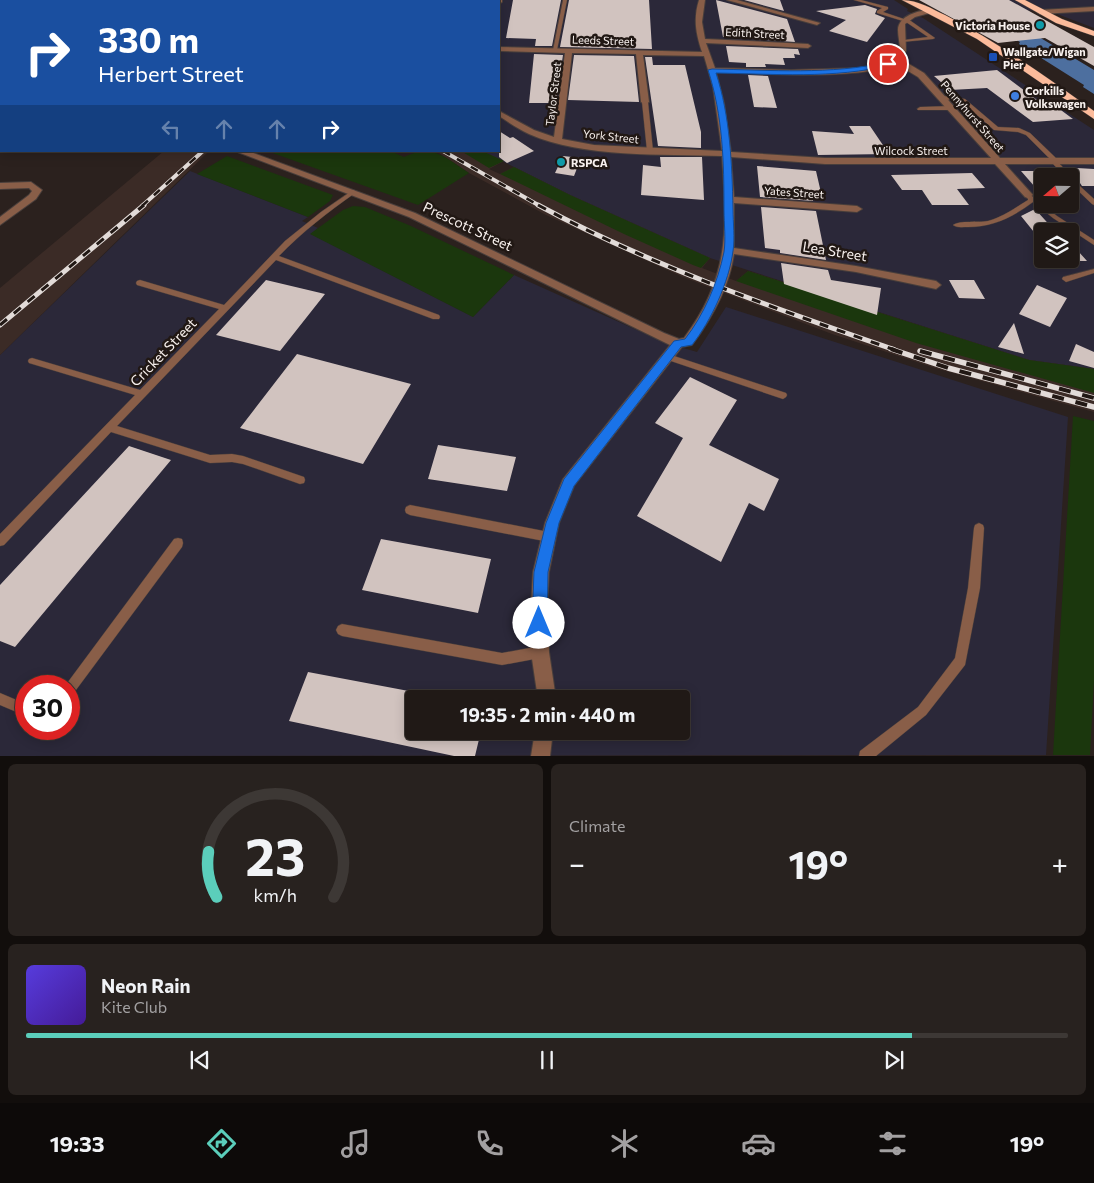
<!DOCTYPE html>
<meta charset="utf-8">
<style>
body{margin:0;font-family:Commissioner,sans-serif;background:#28221f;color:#f1f3f6;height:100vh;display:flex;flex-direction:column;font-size:19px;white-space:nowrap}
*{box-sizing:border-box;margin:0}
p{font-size:16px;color:#a2a0a1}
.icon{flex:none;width:28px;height:28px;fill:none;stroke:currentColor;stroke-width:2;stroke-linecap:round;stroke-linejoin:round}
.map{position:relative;height:756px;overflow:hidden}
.side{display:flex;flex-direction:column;gap:8px;padding:8px;background:#120e0c;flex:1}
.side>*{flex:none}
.hud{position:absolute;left:0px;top:0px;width:500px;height:152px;box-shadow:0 2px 12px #0003,0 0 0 1px #3d3835;background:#1a4fa0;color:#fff;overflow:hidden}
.needle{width:32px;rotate:250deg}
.tools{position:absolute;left:1034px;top:168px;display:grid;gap:10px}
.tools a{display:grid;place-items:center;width:45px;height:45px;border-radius:5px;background:#201916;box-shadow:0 2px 12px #0003,0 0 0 1px #3d3835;font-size:25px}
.speed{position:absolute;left:15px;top:675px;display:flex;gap:10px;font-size:25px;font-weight:700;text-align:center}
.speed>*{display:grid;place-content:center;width:65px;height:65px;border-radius:50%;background:#201916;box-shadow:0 2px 12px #0003,0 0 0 1px #3d3835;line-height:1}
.speed .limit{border:8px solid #d22;background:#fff;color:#111}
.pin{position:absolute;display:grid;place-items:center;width:42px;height:42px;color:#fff;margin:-21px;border:2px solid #fff;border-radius:50%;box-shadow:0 1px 5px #0007}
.me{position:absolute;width:55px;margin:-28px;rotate:0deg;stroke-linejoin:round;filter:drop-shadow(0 0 4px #0008)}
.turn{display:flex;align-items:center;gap:18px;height:105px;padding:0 15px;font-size:22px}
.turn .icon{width:65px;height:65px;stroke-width:2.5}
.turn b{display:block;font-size:35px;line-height:42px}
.lanes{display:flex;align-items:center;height:48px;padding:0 15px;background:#0003;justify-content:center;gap:25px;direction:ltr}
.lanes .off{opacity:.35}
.big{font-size:38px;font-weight:700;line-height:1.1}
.side .card{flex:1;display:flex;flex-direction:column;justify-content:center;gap:8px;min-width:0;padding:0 18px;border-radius:8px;background:#28221f}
.side .dial{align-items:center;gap:0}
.dial svg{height:130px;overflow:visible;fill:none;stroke:#3d3835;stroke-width:7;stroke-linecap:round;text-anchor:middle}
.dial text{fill:#f1f3f6;stroke:none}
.song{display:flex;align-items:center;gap:15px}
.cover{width:60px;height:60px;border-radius:8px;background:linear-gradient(135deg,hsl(250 70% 55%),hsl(260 70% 35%))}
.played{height:5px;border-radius:2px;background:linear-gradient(90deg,#5bcebb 85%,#3d3835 85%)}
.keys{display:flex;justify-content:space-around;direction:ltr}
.heat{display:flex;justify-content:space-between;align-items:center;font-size:28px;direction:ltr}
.side .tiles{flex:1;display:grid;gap:8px;grid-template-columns:1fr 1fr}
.card:last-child{grid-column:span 2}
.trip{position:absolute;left:405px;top:690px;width:285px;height:50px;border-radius:5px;background:#201916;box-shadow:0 2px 12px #0003,0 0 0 1px #3d3835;font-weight:700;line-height:50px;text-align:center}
.menu{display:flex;height:80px;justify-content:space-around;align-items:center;background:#0d0a09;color:#a2a0a1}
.menu .icon{width:35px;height:35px}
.menu .active{color:#5bcebb}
.menu b{font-size:22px;color:#f1f3f6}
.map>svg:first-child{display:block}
</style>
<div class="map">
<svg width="1094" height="756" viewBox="0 0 1094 756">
<rect width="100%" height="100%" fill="#2b211e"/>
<path fill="#2d2838" d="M1094,7V28L1044,9Z"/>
<path fill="#2b2839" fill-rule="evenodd" d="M316,0H894L908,9L907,11L923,18L1094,130V369L1029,360L710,258L570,195L482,151H499V1ZM1042,176H1070V204H1042ZM1042,231H1070V259H1042Z
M979,0H1094V7L1001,12Z
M190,171L308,217L302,221L318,228L311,234L473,317L514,275L666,343L697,352L726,307L1068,417L1046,755L0,756V355ZM26,686H69V729H26ZM414,699H681V731H414Z"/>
<path fill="#3b2b26" d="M164,151H209L0,355V288Z
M436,151H482L504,161L489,169L500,174L514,167L570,195L710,258L702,268L736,281L748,271L1029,360L1094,369V412L935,368L832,334L683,277L546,215L469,173Z"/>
<path fill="#1b370d" d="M267,151H390L404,157C433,143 446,158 469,173L418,205Z
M461,151H482L504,161L489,168Z
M227,156L333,195L330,201L308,217L197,174Z
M514,167L570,195L710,258L701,268L693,265L624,234L500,174Z
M353,206L365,207L411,226L514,275L473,317L310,234L343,210Z
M748,271L1029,360L1094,369V393L916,343L736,281Z
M1073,416L1094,421V681L1090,755H1053Z"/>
<path fill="#4d6f9f" d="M959,6L1034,34L1094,70V94L1083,87L1084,85L1019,44L1020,42Z"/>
<path fill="#d1c3bf" d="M513,0H561L552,46H535L536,39L506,38Z
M569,0H649L652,49L560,47Z
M716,0L787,19L795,42L723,37Z
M744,0H780L784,11Z
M919,0H1009L1094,47V66L1045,38L998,43Z
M865,5L877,9L875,14L885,18L867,42L829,31L846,20L816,11Z
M726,46L798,49L800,55L794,54L795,58H783L785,65L765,64L766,67H746V63L729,62Z
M534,54L563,55L556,103H529Z
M574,55L634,56L639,102L568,100Z
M645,57H652L653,65H685L701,132V148L658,146Z
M997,70L1041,103L1050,102L1073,119L1033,122L987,88L950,90L934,76Z
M748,75L768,76L777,108L754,107Z
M849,126H870L889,154L818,155L812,131L854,134Z
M499,131L510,138L513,137L534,151L507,163L499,157Z
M563,156L581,158L574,176L555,173Z
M660,157H702L704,200L641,195L643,165L661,167Z
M757,166L816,171L822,197L812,196L813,201L760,197Z
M1077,168L1094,169V186H1082L1080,183Z
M1021,171H1050L1056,176H1042V187H1035Z
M972,173L985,188L957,189L969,205H932L922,190H902L891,175Z
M761,207L816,211L826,260L780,253V250L765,248Z
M1035,209L1055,231H1042V242L1021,216Z
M1070,242L1087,261H1059L1057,259H1070Z
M781,263L828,270L831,280L881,288L877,315L784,284Z
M266,280L325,294L280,351L216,335Z
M949,280H974L985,299L959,298Z
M1037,285L1067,298L1050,327L1019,314Z
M1014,323L1024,354L998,347Z
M1076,344L1094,352V368L1069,361Z
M297,354L411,384L363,464L240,428Z
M690,377L737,400L709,445L779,479L764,511L749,503L721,562L637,516L683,438L655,423Z
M438,445L516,457L507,491L428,479Z
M129,446L171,460L15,647L0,641V585Z
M381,539L491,559L478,613L362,590Z
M308,672L414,692V731H481L475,756H454L289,721Z"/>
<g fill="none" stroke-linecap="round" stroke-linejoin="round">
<g stroke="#483e3b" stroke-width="1">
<path id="lane" d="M318,0H322L323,1H319Z
M476,0H480V1H476Z
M563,0H567L557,50L555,51L553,50Z
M854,0H861L888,7V9L883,12L904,19H908L935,38L933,39L902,42V41L904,40L928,37L906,22L877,13V11L882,8Z
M1,95V99L0,100V96Z
M943,96L965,99L998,127L1019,128L1030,133L1058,160V162L1070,175V177L1094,199V205L1092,204L1070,183V176H1065L1050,161V159L1026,135L1018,132L994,130L961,101L941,99L940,98Z
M645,100L648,102L653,151L650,153L647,151L642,102Z
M0,106H1V110H0Z
M920,107L951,106L954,108L951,110H918L917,109Z
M353,190L355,191V193C328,212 302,232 279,256L439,315L440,317L439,319H433L276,260L117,426L210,455L232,454L243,456L304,477L305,480L304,483L300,484L243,464L232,462L210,463L111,432L4,545L0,546V534L135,395L29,363L28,361L29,359L32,358L140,390L219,309L137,285L136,283L137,281L140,280L224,305L285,241L321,212Z
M1028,193L1057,216L1094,240V245L1053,218L1033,202C1013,217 993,227 968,227C962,227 957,228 953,225C960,220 978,223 988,221C1003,217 1015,208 1028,200V199L1025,195Z
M1094,269V273L1066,282L1062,279L1063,277Z
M668,354L786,393L787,395L786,397L783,399L665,359L664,357Z
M410,505L549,532L553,533L554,537L553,541L549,542L410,515L406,513L405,510L406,507Z
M979,523L983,525L984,528L980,588L965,665L926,715L876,756H859L860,751L918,707L955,658L968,588L974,528L975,525Z
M178,538L182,539L183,543L182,547L73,694L69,696V686H65L174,539Z
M342,624L502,653L540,646L544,648L546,652L544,656L540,658L502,665L342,636L338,634L336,630L338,626Z
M0,693L26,704V716L0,705Z"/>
</g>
<g stroke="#483e3b" stroke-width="2">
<path id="street" d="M131,0H138L139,1H132Z
M430,0H436V1H430Z
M496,0H502V2L499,4V1Z
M699,0H705L702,22L705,39L808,44L811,46L808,48L706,43L715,68L791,70L860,68L886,62L900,50C900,43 898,37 898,30C898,15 922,9 933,10V12L915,17L905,24L906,51L896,61L909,64L924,73L1000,158H1094V164H1005L1033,195L1028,198L1025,197L995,164H825L731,157L734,197L857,206L862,209L857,212L734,203V248L856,266L936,281L941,285L936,289L856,272L734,254C729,288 712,318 692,345L682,347L574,486L559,523L549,572L547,608L549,652L556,699H538L531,652V608L533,572L545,523L563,479L670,345L409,217L235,151H248L415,213L664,333L679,339L684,338C730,277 727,229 722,156C663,154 583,158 529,134C518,129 508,122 499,116V111L534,130L554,137L565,53L499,51V47L702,52C696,34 693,19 699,0ZM572,53L636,54L641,102L645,104L649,102L643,55L704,56L713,87L722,151L594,145L562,139ZM892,64L903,68L918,77L991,158H825L731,152L724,103L716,72C754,73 863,81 892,64Z
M727,0H737L820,23L817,25Z
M1094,7V11L1040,14L1037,12L1040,10Z
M0,13H1V17H0Z
M0,43H1V47H0Z
M0,145H1V151H0Z
M31,182L42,190L36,199L0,225V217L29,195L32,191L29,188L0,189V183Z
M535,731H553L550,756H531Z"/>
</g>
<g stroke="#483e3b" stroke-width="1">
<path id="highway" d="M902,0C918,0 932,9 945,15C998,42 1046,77 1094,111V119L977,39Z
M1015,0H1025L1062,19L1094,31V36L1056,23Z"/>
</g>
<use href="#lane" fill="#895e48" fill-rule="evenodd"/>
<use href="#street" fill="#895e48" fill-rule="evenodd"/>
<use href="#highway" fill="#fcbb9b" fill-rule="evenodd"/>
<g stroke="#e2dbd8" stroke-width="3">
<path id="rail-far3" d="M215,1L219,0"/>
</g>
<g stroke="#e2dbd8" stroke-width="4">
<path id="rail-far2" d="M443,151L540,206
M142,206L203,151"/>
</g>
<g stroke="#e2dbd8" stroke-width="5">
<path id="rail-far1" d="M538,205C651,266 774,308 895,350
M0,325L144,205"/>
</g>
<g stroke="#e2dbd8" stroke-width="5.5">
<path id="rail" d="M891,349L948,368L1094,407
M920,351L1094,398"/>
</g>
<use href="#rail-far3" stroke="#211814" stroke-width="2" stroke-dasharray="6" stroke-linecap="butt"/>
<use href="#rail-far2" stroke="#211814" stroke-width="2.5" stroke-dasharray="8" stroke-linecap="butt"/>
<use href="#rail-far1" stroke="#211814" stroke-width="3" stroke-dasharray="9" stroke-linecap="butt"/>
<use href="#rail" stroke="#211814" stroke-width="4" stroke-dasharray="12" stroke-linecap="butt"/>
</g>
<path fill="#1a73e8" stroke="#114b97" d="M888,62H891V65C834,79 774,74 716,73C730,116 732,163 733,209C733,223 735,238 733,251C729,282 711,321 692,345L681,347L574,486L559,523L548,572L547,623L545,628L539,630L534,628L532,623L534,572L546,523L564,479L674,341L685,339C704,315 718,282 724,252C726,239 724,224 724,210C724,163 723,116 708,70L712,69C770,70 831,75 888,62Z"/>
<g fill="#0f9aa8" stroke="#211814" stroke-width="2">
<circle cx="1040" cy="25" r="5"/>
<circle cx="561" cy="162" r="5"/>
</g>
<rect fill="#1a4fb4" stroke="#211814" stroke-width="2" x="988" y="52" width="10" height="10" rx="2.5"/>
<circle fill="#3f7fe0" stroke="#211814" stroke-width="2" cx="1015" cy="96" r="5"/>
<g text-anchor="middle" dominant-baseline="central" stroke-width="5" stroke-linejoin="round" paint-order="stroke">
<g font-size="11" font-weight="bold" fill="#f8f1ee" stroke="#211814" text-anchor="start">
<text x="1030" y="25" text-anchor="end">Victoria House</text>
<text x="1003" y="51">Wallgate/Wigan<tspan x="1003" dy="13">Pier</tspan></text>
<text x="1025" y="90">Corkills<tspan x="1025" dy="13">Volkswagen</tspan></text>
<text x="571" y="162">RSPCA</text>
</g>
<g font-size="11" fill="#f8f1ee" stroke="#211814">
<text transform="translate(755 33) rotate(3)">Edith Street</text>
<text transform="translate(603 40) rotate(2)">Leeds Street</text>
<text transform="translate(553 94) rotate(-83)">Taylor Street</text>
<text transform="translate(973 116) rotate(49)">Pennyhurst Street</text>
<text transform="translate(611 136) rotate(6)">York Street</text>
<text x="911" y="150">Wilcock Street</text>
<text transform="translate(794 192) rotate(4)">Yates Street</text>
</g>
<g font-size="14" fill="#f8f1ee" stroke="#211814">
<text transform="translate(468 226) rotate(25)">Prescott Street</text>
<text transform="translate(835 251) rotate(9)">Lea Street</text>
<text transform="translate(163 352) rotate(-46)">Cricket Street</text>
</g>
</g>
</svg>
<div class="tools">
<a><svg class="needle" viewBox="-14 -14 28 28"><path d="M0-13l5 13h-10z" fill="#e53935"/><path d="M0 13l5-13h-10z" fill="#a2a0a1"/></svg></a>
<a><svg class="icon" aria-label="layers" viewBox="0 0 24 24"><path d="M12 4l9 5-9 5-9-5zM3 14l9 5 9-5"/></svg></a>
</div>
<div class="speed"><div class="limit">30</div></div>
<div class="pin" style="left:888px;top:64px;background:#d93025"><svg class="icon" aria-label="arrive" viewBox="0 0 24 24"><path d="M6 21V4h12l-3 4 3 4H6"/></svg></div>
<svg class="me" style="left:539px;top:623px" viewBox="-20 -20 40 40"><circle r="19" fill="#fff"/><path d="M0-13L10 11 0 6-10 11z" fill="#1a73e8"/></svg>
<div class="trip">19:35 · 2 min · 440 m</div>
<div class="hud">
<div class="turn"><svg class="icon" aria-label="right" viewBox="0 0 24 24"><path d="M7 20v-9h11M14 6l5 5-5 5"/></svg><div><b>330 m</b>Herbert Street</div></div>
<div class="lanes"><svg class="icon off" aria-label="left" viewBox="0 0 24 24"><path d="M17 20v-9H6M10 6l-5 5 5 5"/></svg><svg class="icon off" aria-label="ahead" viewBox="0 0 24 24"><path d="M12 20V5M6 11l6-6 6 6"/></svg><svg class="icon off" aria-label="ahead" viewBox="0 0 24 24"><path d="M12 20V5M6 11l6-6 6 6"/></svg><svg class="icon" aria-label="right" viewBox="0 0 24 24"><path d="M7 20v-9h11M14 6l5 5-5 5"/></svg></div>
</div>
</div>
<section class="side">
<div class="tiles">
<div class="card dial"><svg viewBox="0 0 100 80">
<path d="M14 69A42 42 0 1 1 86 69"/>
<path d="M14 69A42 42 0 0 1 9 41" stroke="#5bcebb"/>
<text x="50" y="56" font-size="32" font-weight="700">23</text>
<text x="50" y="72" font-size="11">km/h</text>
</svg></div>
<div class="card"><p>Climate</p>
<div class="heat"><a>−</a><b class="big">19°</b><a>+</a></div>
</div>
<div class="card">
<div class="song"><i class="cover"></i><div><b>Neon Rain</b><p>Kite Club</p></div></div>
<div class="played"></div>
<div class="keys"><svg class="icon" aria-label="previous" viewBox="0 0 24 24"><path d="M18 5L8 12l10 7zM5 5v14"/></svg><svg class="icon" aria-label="pause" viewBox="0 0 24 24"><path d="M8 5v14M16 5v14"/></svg><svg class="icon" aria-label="next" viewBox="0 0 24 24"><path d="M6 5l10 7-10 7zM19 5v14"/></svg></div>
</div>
</div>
</section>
<nav class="menu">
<b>19:33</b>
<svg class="icon active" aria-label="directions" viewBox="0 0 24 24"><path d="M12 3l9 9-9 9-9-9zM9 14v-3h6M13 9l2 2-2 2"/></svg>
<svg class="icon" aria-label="music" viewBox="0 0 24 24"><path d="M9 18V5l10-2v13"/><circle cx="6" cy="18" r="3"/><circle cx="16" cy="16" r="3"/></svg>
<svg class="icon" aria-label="phone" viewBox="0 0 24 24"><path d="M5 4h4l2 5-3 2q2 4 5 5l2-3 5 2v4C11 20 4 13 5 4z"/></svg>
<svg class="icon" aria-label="climate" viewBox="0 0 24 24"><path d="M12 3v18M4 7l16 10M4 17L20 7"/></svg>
<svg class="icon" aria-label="car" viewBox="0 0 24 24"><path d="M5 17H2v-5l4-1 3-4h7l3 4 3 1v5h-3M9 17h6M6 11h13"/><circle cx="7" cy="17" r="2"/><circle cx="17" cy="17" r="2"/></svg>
<svg class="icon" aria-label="filters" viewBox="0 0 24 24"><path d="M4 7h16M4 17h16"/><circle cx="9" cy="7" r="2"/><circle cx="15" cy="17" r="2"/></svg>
<b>19°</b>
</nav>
